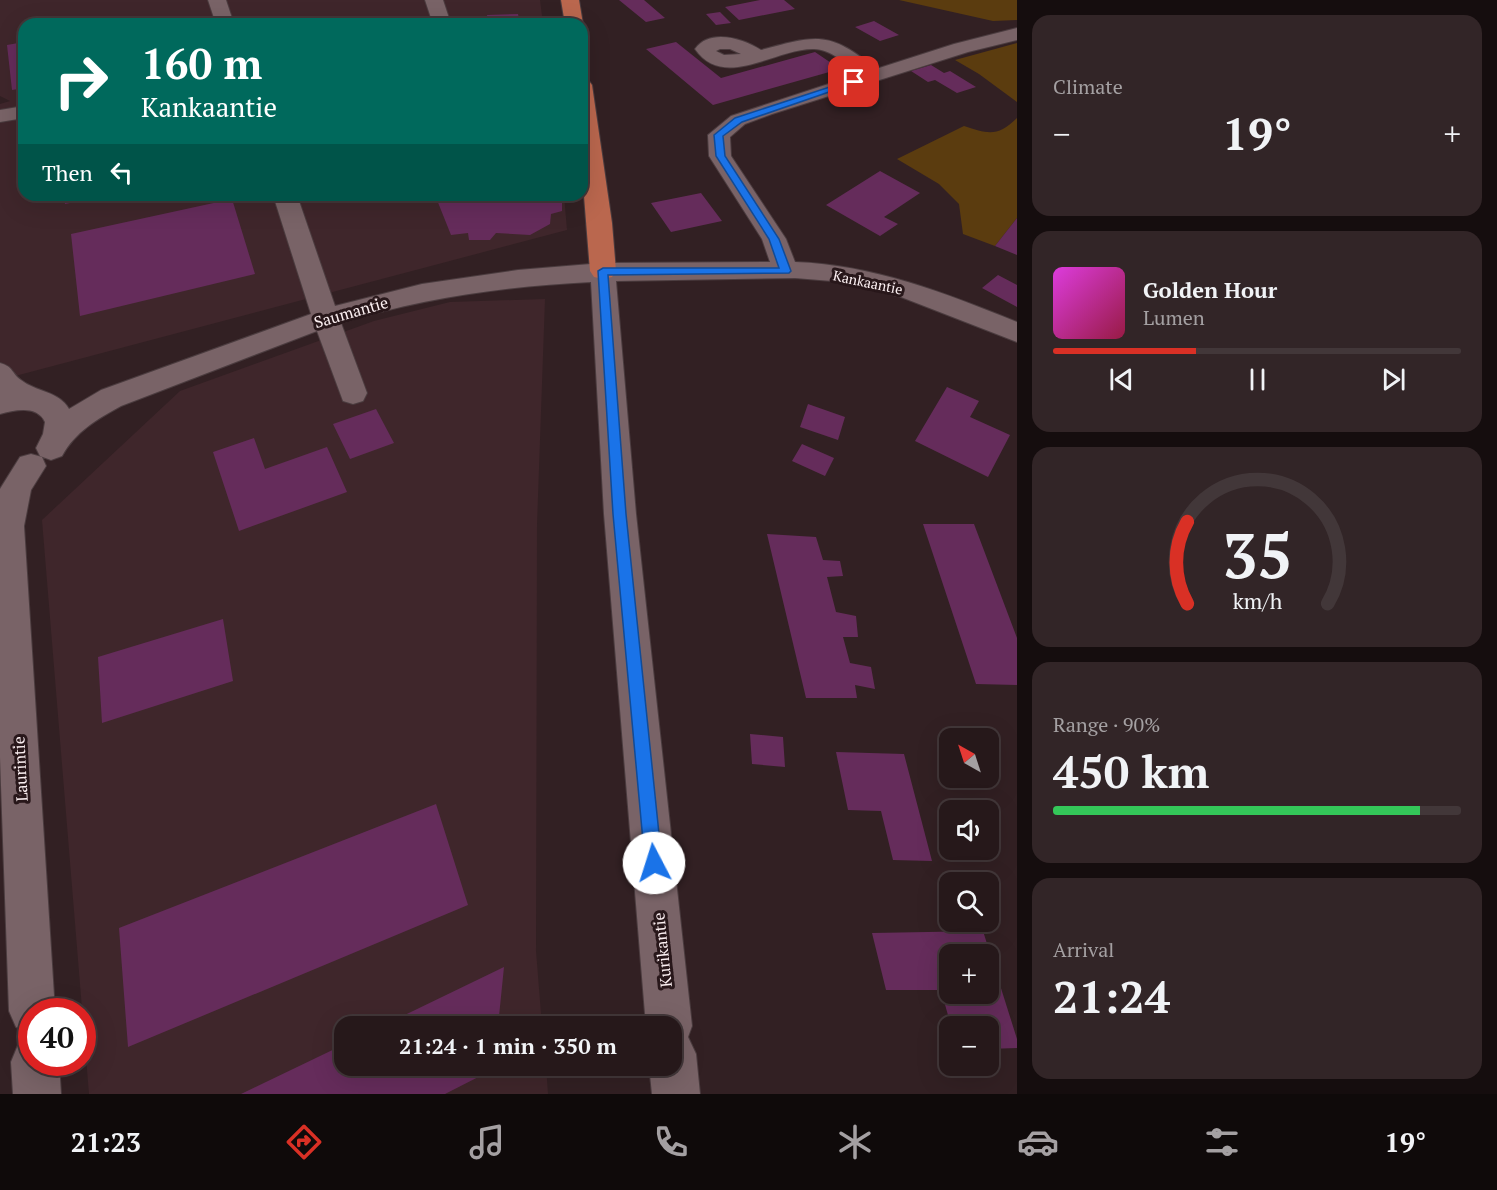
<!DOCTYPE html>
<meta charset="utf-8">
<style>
body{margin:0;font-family:"PT Serif",serif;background:#322527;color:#f1f3f6;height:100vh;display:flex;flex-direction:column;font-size:22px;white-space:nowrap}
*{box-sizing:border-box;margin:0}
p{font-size:20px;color:#a4a0a2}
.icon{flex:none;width:33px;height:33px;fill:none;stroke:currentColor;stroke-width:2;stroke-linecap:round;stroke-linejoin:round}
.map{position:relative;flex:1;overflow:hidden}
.details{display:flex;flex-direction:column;gap:15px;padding:15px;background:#150d0e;width:480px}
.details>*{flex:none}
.top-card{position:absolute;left:18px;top:18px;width:570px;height:183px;border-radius:18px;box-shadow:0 6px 24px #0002,0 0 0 2px #423739;background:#00695c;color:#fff;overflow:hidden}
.needle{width:39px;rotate:321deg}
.tools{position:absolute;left:939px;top:728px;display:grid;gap:12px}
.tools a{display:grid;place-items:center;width:60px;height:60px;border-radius:12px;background:#26181a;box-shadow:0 6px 24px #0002,0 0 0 2px #423739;font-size:30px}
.speed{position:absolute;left:18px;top:998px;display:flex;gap:12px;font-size:30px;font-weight:700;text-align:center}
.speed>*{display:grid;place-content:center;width:78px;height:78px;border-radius:50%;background:#26181a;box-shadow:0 6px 24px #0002,0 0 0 2px #423739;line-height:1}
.speed .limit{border:9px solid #d22;background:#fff;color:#111}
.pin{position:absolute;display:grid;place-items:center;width:51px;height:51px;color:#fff;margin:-26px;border-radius:12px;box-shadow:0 3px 9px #0006}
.me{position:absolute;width:66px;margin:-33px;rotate:355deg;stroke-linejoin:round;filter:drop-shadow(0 0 4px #0008)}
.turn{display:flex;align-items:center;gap:21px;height:126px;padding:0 24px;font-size:27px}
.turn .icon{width:78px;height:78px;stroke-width:2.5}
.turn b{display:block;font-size:42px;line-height:51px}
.then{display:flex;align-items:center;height:57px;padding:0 24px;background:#0003;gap:12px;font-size:22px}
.big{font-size:45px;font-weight:700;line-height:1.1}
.details .tile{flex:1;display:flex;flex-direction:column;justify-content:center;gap:9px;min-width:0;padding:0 21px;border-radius:18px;background:#322527}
.details .dial{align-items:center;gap:0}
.dial svg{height:156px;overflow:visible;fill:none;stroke:#423739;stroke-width:7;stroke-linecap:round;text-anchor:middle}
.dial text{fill:#f1f3f6;stroke:none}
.song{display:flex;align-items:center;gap:18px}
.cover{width:72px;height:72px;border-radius:9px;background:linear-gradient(135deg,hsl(300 70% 55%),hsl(340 70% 35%))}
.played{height:6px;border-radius:3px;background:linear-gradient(90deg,#d93025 35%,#423739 35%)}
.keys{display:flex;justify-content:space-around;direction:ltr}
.heat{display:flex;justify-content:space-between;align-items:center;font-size:33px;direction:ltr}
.charge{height:9px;border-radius:4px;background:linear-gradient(90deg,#34c759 90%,#423739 0)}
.trip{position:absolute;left:334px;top:1016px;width:348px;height:60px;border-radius:18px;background:#26181a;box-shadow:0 6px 24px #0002,0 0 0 2px #423739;font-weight:700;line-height:60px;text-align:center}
.tab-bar{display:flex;height:96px;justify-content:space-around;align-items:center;background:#0f0a0a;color:#a4a0a2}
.tab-bar .icon{width:42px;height:42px}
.tab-bar .active{color:#d93025}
.tab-bar b{font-size:27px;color:#f1f3f6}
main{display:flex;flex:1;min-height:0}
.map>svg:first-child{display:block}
</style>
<main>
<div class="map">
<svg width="1017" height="1094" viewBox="0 0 1017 1094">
<rect width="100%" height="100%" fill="#322023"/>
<path fill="#3f262b" d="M0,0H540L543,24H24V195H564L567,230L0,380V104L10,101L0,96Z
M545,299L537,525L536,951L542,1026H345V1065H546L548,1094H89L42,520L180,391L374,321L450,302Z"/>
<path fill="#5b3c0f" d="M899,0H1017V20L993,21Z
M1017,43V102L979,74L955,60Z
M1017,118V218L995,246L963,234L959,204L939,184L897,159L964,126C988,134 998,137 1017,118Z"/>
<path fill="#652c5b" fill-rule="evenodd" d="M619,0H644L665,18L646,22Z
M760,0H784L795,9L739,20L725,7Z
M720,12L731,23L716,25L706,14Z
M518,14L520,24H488L487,15Z
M874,21L899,35L880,41L855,27Z
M24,42V88L12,90L7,45Z
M676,42L721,78L815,52L840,69L713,105L646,49Z
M931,65L944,73L950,71L976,87L957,93L935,80L928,82L911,71Z
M880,171L920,193L884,217L898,224L880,236L826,205Z
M701,193L722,221L671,232L651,203Z
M64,195H105V196L65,204Z
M435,195H549V199H562V211L551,214L550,224L530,235L496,233L490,240H469L468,233L451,235Z
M232,199L255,274L80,316L71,234Z
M1017,218V255L995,246Z
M998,275L1017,285V307L982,288Z
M947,387L979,401L970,417L1010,435L988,477L915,441Z
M808,404L845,417L838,440L800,427Z
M376,409L394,443L350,459L333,424Z
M254,438L265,469L327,447L347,492L239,531L213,452Z
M802,444L834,458L825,476L792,461Z
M923,524H974L1017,638V685L976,684Z
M767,534L816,537L823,560L840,561L843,576L827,577L836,612L856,616L858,637H843L850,663L871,667L875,689L855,685L857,698H806Z
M223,619L233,681L102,723L98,657Z
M750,734L783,737L785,767L752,764Z
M836,752L904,754L932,861L893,860L881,811L848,810Z
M436,804L468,905L128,1047L119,928Z
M983,931L1017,1039V1048L988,1049V1026H951L941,990H886L872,933ZM950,954H988V993H950Z
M504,967L498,1026H382Z
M345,1044V1065H494V1069L445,1094H241Z"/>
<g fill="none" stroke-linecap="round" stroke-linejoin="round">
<g stroke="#4b3c3f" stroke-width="2">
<path id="minor" d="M208,0H226L234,24H216Z
M425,0H443L451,24H433Z
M1017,28V40L968,52L772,114L745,124L730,137L731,156L786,239L795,262C874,265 945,293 1017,322V342L901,297L844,282L795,278L616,281L636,514L692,1026L688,1037L696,1054L700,1094H652L649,1065H672V1026H646L604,514L591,282C506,286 423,298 341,323L367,393L363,401L353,404L343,401L317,331L121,406C97,419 75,432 62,456L51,460L40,456L36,448L43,434L45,422C37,405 15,410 0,414V363C14,367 11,373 21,380C36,392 59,391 69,409L101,390L311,314L273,195H297L335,306L422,284L518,270L603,263L770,262L762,239L709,156L708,135L731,116L859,74C847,64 830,49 814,49C776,48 724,91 695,49C710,28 744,39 761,50C817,35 829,30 876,69L954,44ZM720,49H730L741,54L724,55L716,51Z
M24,106V118L0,122V110Z
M31,454L42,457L46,466L31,490L24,526L55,1011H32V1034L16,1027L9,1011L0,757V489L20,457Z
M32,1040V1062H59L61,1094H13L11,1062L18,1045Z"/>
</g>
<g stroke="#4b3c3f" stroke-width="2">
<path id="major" d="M561,0H579L583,24L582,26L565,24Z
M582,79L589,81L592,85L612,223L616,271L612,277L603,279L594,277L590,271L582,171Z"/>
</g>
<use href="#minor" fill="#796367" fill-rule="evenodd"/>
<use href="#major" fill="#ba674e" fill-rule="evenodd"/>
</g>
<path fill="#1a73e8" stroke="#114b97" stroke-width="1.5" d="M851,80L858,82L742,122L723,136L725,156L779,239L791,271L789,273L608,275L626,514L662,863L660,869L654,872L647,869L645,863L613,514L598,271L603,268H779L769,239L716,156L714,135L735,118Z"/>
<g text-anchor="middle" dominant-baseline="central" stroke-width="6" stroke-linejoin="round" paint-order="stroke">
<g font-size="14" fill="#fbeff1" stroke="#28171a">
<text transform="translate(868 282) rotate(12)">Kankaantie</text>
</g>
<g font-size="16" fill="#fbeff1" stroke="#28171a">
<text transform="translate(351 312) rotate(-16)">Saumantie</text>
<text transform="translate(20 769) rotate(-93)">Laurintie</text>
<text transform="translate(662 950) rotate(-96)">Kurikantie</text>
</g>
</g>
</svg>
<div class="tools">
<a><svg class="needle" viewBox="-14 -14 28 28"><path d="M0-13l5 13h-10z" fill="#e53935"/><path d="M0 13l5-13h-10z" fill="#a4a0a2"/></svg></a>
<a><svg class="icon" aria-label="sound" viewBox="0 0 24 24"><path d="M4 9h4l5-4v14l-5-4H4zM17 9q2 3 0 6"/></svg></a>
<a><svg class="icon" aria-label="search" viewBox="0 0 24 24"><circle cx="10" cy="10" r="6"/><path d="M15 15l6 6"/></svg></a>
<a>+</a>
<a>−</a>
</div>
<div class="speed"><div class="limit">40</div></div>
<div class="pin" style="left:854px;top:82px;background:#d93025"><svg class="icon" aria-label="arrive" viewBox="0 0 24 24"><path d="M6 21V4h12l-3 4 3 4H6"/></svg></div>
<svg class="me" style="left:654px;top:863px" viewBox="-20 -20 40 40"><circle r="19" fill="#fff"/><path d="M0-13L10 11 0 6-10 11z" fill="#1a73e8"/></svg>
<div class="trip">21:24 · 1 min · 350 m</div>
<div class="top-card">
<div class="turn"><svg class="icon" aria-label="right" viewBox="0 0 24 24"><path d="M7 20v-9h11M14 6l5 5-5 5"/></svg><div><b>160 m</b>Kankaantie</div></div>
<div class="then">Then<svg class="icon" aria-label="left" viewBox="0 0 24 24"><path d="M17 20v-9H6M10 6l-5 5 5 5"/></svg></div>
</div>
</div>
<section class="details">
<div class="tile"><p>Climate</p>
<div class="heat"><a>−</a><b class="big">19°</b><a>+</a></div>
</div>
<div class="tile">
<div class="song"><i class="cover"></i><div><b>Golden Hour</b><p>Lumen</p></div></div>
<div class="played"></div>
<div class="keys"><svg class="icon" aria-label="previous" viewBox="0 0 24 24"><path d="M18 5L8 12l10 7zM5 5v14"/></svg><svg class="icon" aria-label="pause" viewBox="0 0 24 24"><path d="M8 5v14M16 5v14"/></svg><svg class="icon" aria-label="next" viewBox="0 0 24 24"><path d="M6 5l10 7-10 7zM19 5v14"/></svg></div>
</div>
<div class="tile dial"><svg viewBox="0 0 100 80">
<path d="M14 69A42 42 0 1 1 86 69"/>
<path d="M14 69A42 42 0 0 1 14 27" stroke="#d93025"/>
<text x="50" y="56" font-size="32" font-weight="700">35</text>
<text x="50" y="72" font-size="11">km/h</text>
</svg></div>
<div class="tile"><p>Range · 90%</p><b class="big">450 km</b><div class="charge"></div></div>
<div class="tile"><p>Arrival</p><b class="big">21:24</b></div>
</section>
</main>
<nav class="tab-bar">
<b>21:23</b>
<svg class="icon active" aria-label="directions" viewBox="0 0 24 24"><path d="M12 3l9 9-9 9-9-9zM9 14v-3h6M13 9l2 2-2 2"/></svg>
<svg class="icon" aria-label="music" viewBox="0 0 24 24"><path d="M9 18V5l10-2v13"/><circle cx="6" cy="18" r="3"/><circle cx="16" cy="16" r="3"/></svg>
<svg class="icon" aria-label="phone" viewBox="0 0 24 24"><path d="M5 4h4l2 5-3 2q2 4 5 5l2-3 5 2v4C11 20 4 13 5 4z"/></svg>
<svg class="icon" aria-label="climate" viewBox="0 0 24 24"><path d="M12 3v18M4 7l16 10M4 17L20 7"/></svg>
<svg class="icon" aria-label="car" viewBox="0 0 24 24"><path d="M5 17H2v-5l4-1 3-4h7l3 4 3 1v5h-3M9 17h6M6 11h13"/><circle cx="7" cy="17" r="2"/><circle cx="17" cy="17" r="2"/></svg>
<svg class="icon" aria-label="filters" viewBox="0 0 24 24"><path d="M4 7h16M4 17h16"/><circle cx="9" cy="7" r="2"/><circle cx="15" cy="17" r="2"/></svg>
<b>19°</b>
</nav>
